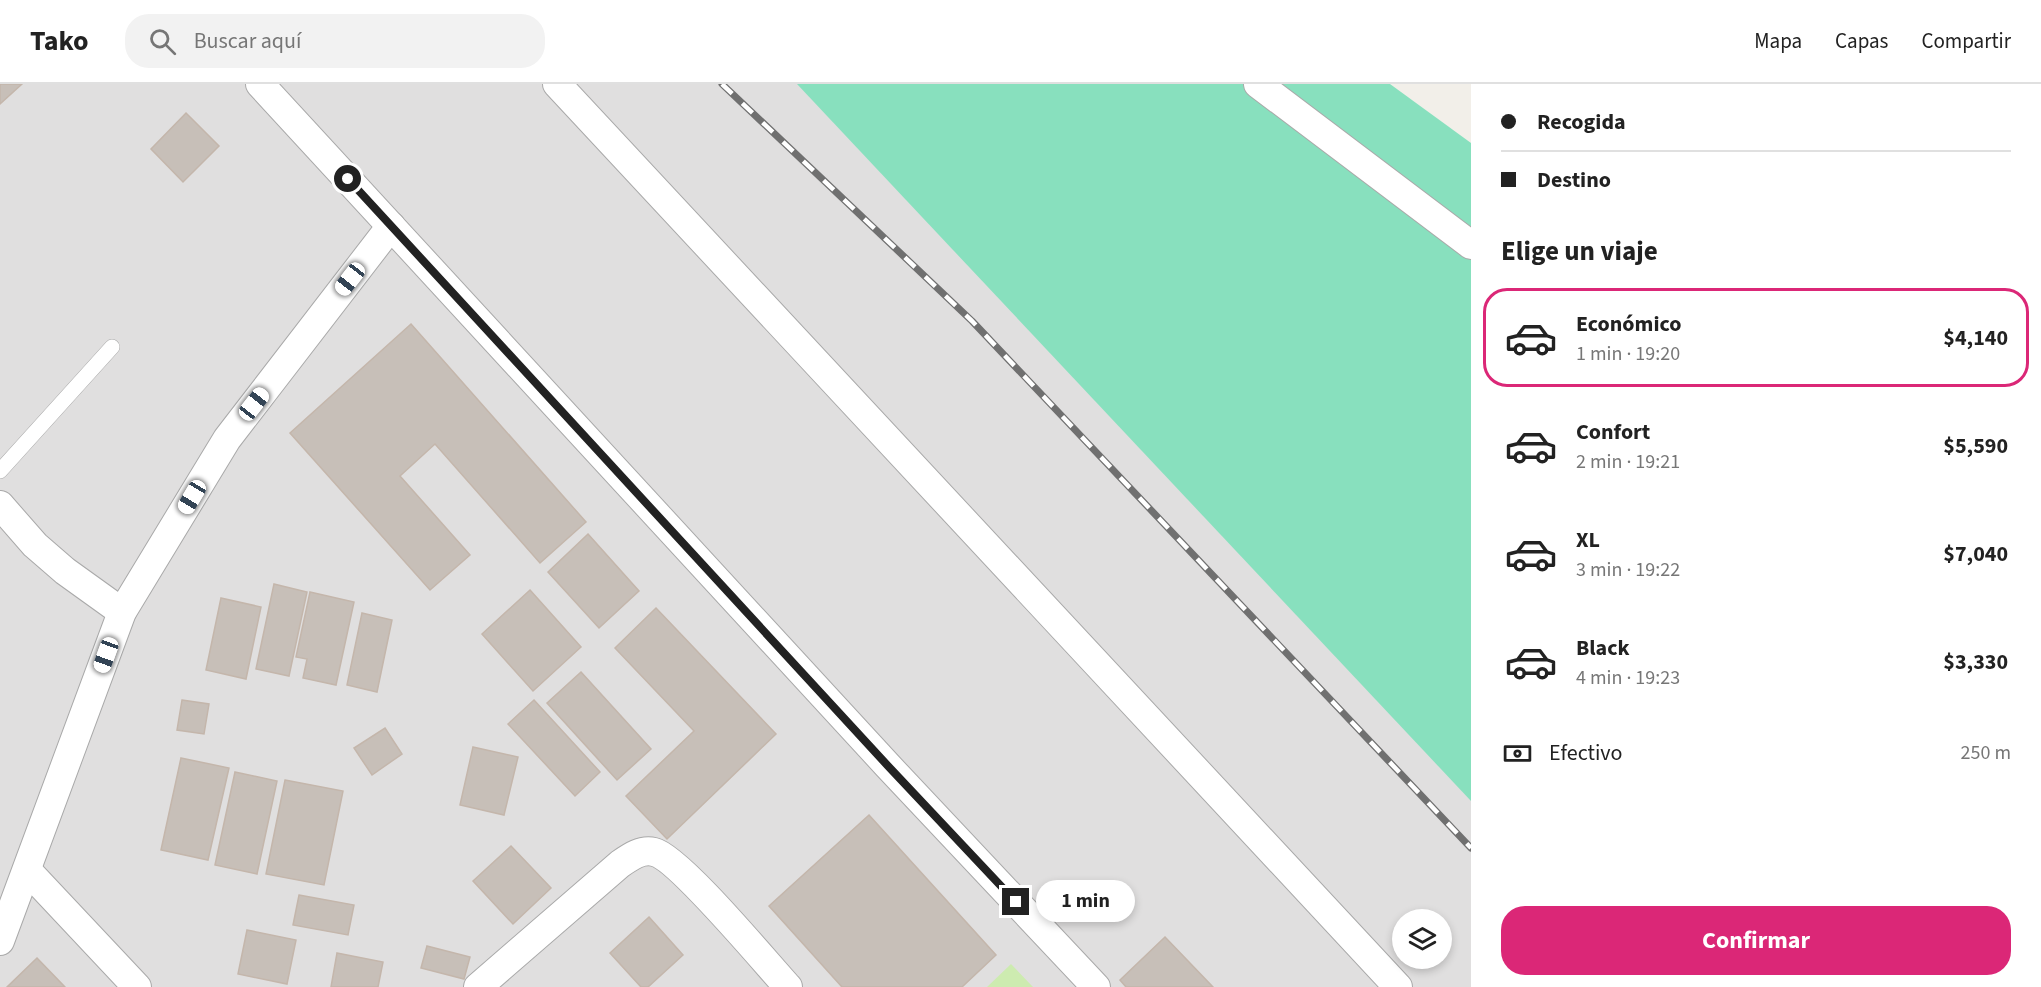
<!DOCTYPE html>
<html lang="es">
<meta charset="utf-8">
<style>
body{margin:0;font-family:"Source Sans 3",sans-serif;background:#f2f2f2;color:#222;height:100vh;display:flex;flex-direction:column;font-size:22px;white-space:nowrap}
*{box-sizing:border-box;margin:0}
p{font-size:20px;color:#767676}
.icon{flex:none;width:33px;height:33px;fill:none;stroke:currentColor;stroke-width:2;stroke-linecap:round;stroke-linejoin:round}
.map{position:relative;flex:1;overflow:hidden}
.sheet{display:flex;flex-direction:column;background:#fff;width:570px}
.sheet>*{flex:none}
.top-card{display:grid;align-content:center;height:132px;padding:0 30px;background:#fff}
.controls{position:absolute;left:1392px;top:825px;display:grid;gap:12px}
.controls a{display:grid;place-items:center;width:60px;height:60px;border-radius:50%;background:#fff;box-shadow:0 3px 9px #0003;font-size:30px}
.end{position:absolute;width:27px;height:27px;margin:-14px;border:8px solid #222;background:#fff;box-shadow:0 0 0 3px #fff}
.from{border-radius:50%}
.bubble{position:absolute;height:42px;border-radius:21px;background:#fff;box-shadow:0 3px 9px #0003;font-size:20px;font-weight:700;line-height:42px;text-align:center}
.car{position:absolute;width:18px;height:36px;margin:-18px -9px;border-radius:8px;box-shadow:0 0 4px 2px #0007;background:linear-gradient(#fff 24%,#345 0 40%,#fff 0 76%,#345 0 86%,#fff 0)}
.top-card b{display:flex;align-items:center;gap:21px;height:57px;font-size:22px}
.top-card b+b{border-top:2px solid #e0e0e0}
.top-card i{width:15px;height:15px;background:#222}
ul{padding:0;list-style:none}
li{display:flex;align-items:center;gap:18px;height:99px;margin:0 12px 9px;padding:0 18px;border:3px solid transparent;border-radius:24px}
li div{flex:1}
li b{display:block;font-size:22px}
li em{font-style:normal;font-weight:700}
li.selected{border-color:#db2777}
li>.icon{width:54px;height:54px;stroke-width:1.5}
h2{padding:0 30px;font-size:27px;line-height:72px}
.pay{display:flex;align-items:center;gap:15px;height:66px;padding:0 30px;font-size:22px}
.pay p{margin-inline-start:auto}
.action{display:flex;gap:12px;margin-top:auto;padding:12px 30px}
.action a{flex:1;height:69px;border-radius:24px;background:#db2777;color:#fff;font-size:24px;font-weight:700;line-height:69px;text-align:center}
header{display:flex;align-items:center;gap:36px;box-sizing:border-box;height:84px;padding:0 30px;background:#fff;border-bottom:2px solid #e0e0e0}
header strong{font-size:28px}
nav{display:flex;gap:33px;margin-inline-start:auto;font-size:21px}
.search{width:420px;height:54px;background:#f2f2f2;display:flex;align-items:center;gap:15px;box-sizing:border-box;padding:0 21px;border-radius:24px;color:#767676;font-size:22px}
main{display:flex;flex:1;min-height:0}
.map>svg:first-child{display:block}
</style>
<header>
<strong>Tako</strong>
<div class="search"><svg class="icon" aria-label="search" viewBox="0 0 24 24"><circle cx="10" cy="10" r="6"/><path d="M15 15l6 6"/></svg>Buscar aquí</div>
<nav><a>Mapa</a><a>Capas</a><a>Compartir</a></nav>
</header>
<main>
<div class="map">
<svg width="1471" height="903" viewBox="0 0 1471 903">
<rect width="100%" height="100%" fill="#f2efe9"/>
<!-- residential -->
<path fill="#e0dfdf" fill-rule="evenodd" d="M0,0h902l569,614v289h-1471zM1402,836h40v38h-40z"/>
<!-- grass -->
<path fill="#cdebb0" d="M1011,880l22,23h-46z"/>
<!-- pitch -->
<path fill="#88e0be" d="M797,0h593l81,59v658z"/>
<!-- building -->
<g fill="#c7bfb8" stroke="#c4b6ab" stroke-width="1.5">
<path d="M0,0h22l-22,20z"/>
<path d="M186,29l33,33 -36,36 -32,-33z"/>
<path d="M411,240l175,198 -46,41 -105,-119 -35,32 70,79 -40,35 -140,-157z"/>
<path d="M588,450l51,57 -40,37 -51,-56z"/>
<path d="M274,500l33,8 -18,84 -33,-7z"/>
<path d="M530,506l51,57 -48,44 -51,-57z"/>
<path d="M310,508l44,10 -18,83 -33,-7 4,-19 -11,-2z"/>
<path d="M221,514l40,9 -15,72 -40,-9z"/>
<path d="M656,524l120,126 -109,105 -41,-43 68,-65 -79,-83z"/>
<path d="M362,529l30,7 -15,72 -30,-7z"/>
<path d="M581,588l70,77 -34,31 -70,-77z"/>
<path d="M182,616l27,4 -5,30 -27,-4z"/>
<path d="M534,616l66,72 -25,24 -67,-72z"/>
<path d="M385,644l17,26 -30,21 -18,-27z"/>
<path d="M473,663l45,10 -14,58 -44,-10z"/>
<path d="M181,674l48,10 -21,92 -47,-10z"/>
<path d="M235,688l42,9 -20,93 -42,-9z"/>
<path d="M285,696l58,11 -19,94 -58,-11z"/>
<path d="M869,731l127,140 -34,32h-120l-73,-81z"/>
<path d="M511,762l40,42 -38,36 -40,-43z"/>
<path d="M299,811l55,10 -6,30 -55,-10z"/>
<path d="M649,833l34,38 -35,32h-7l-31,-34z"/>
<path d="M247,846l49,10 -9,44 -49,-10z"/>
<path d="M1165,853l48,50h-87l-6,-7z"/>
<path d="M427,862l43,11 -6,22 -43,-11z"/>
<path d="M337,869l46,9 -5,25h-47z"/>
<path d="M37,874l28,29h-58z"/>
</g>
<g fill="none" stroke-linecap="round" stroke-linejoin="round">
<!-- service casing -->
<g stroke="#a9a9a9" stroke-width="16">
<path id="service" d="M0,387l112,-124"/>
</g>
<!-- minor casing -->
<g stroke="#a9a9a9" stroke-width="30">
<g id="minor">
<path d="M260,0l628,682 208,221"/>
<path d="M557,0l841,903"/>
<path d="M1258,0l213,161"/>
<path d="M0,421l35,40 30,26 57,41"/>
<path d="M27,786l110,117"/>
<path d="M0,857l122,-329 105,-173 164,-213"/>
<path d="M478,903l142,-123c10,-7 21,-15 34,-12 24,5 112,111 134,135"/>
</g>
</g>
<!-- service -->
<use href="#service" stroke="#fff" stroke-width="15"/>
<!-- minor -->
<use href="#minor" stroke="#fff" stroke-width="28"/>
<!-- rail casing -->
<g stroke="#707070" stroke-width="7">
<path id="rail" d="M722,0l250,237 499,527"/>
</g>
<!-- rail -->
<use href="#rail" stroke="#fff" stroke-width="4.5" stroke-dasharray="14" stroke-linecap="butt"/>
</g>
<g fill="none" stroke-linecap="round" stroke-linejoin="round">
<!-- route -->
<path stroke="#222" stroke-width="8" d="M348,95l540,587 128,136"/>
</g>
</svg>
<div class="controls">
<a><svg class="icon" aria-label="layers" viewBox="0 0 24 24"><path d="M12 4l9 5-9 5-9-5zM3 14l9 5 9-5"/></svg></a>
</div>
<i class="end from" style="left:348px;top:95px"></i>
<i class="end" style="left:1016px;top:818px"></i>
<div class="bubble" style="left:1036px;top:796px;width:99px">1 min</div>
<i class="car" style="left:350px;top:195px;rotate:218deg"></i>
<i class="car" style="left:254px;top:320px;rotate:38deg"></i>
<i class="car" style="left:192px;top:413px;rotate:211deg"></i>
<i class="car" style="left:106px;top:571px;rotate:200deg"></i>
</div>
<section class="sheet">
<div class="top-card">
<b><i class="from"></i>Recogida</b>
<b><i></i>Destino</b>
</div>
<h2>Elige un viaje</h2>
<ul>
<li class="selected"><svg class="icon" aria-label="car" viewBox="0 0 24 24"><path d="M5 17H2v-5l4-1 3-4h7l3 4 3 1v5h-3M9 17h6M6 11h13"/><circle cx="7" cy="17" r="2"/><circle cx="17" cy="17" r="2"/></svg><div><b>Económico</b><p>1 min · 19:20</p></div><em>$4,140</em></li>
<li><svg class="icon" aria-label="car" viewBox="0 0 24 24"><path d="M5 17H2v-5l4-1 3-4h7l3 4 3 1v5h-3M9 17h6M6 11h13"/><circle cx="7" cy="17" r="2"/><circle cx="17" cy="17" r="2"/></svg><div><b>Confort</b><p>2 min · 19:21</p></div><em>$5,590</em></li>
<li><svg class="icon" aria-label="car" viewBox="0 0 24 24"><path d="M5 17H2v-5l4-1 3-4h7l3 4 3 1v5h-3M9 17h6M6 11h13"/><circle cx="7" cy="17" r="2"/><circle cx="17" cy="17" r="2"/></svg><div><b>XL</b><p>3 min · 19:22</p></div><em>$7,040</em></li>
<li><svg class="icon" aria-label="car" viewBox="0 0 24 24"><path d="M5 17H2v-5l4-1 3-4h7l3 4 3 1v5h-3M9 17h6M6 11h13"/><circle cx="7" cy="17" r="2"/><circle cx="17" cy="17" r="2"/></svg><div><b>Black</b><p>4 min · 19:23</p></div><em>$3,330</em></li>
</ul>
<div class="pay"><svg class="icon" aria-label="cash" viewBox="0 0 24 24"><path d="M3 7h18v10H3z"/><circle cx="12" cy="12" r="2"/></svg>Efectivo<p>250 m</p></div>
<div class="action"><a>Confirmar</a></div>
</section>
</main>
